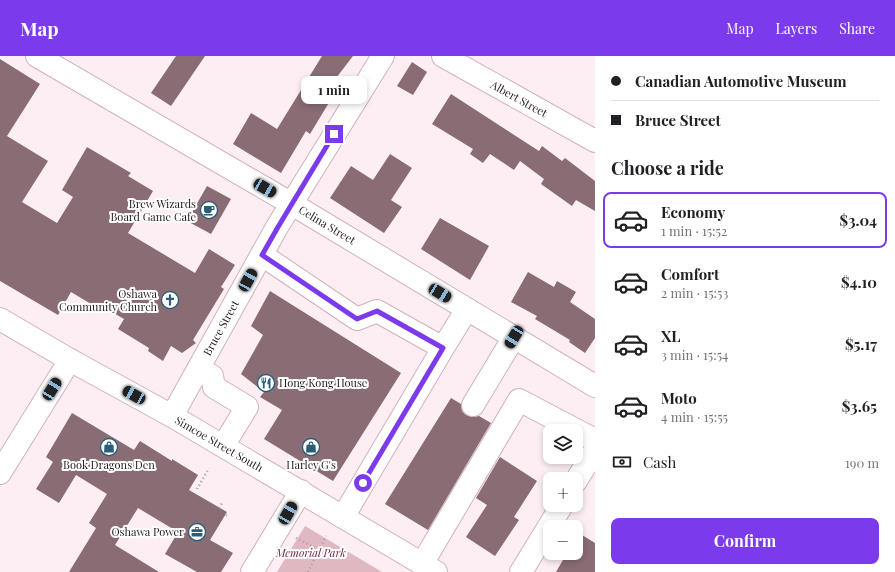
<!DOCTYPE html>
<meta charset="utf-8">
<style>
body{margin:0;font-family:"Playfair Display",serif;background:#f2f2f2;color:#202124;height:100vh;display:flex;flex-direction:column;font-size:15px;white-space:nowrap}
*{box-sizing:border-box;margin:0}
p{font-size:13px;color:#757577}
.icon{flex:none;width:22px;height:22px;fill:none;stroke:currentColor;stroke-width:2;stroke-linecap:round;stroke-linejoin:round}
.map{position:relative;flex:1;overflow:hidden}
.side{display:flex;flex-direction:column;background:#fff;width:300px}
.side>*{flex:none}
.guide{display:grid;align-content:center;height:88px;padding:0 16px;background:#fff}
.fabs{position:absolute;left:543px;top:368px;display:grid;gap:8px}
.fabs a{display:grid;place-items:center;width:40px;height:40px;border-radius:8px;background:#fff;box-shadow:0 2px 6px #0003;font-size:20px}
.end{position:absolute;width:18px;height:18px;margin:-9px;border:5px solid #7c3aed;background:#fff;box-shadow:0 0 0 2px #fff}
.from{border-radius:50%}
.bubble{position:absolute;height:28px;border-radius:8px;background:#fff;box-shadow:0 2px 6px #0003;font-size:13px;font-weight:700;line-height:28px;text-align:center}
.car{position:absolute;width:12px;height:24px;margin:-12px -6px;border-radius:5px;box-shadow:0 0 3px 1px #0007;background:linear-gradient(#222 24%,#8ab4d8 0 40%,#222 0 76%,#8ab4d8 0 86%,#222 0)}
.guide b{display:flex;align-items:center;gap:14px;height:38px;font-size:15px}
.guide b+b{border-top:1px solid #e0e0e0}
.guide i{width:10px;height:10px;background:#202124}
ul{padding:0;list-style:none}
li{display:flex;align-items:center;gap:12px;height:56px;margin:0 8px 6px;padding:0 8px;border:2px solid transparent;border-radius:8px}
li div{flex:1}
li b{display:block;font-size:15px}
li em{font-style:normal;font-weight:700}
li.current{border-color:#7c3aed}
li>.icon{width:36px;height:36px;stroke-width:1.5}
h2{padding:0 16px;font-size:18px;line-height:48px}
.pay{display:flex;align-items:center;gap:10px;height:44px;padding:0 16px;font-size:15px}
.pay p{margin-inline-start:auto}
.primary-button{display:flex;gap:8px;margin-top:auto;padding:8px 16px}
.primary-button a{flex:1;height:46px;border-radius:8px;background:#7c3aed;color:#fff;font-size:16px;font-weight:700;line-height:46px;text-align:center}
header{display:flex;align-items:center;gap:24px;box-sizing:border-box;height:56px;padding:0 20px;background:#7c3aed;color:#fff}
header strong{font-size:19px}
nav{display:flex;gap:22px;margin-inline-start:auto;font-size:14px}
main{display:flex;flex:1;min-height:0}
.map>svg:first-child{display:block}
</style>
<header>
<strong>Map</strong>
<nav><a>Map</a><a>Layers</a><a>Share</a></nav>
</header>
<main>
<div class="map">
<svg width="595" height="516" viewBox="0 0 595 516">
<rect width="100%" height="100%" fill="#fceef2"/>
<!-- green -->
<path fill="#dfb8c2" d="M305,470l77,46h-105z"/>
<!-- building -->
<g fill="#896c74">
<path d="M176,0h29l-34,50 -20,-13z"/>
<path d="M322,0h31l-20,26 6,4 -29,48 -4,-3 -25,42 -48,-29 18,-31 26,16z"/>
<path d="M0,3l40,25 -33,52 41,25 -26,41 35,21 16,-26 -11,-7 25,-43 44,26 -3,3 25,15 -25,42 67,40 14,-24 26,16 -14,22 3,2 -31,51 3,3 -14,10 -11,-7 -8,15 -15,-10 1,-3 -31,-19 6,-10 -26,-15 -2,3 -25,-15 -13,23 -58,-34z"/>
<path d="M412,6l15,10 -14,23 -16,-9z"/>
<path d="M451,38l88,57 3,-5 20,15 3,-3 30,23v30l-19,-11 -4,6 -31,-22 3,-5 -24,-18 -6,9 -24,-16 -7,9 -13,-9 3,-5 -41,-25z"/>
<path d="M390,98l22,14 -21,32 11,7 -18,26 -54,-35 21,-32 22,14z"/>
<path d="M207,130l24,13 -20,35 -24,-13z"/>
<path d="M440,162l49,28 -19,34 -49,-31z"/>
<path d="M528,216l26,15 3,-6 19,11 -6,10 25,17v19l-10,15 -16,-11 1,-2 -35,-21 2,-3 -26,-14z"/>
<path d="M270,235l131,82 -68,108 -69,-42 18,-29 -22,-13 4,-5 -23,-18 22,-39 -12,-9z"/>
<path d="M451,342l10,6 1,7 4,4 6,2 7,-1 12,7 -63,107 -43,-26z"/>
<path d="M72,357l62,37 6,-9 32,20v-2l26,16 -9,15 38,22 -17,28 23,13 -12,19h-24l-32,-18 13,-22 -40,-24 -23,37 44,27h-90l27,-44 -7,-5 18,-29 -31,-19 -17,28 -23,-14 17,-27 -7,-5z"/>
<path d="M500,401l37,24 -23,36 5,3 -24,36 -29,-19 21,-32 -11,-7z"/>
<path d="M582,479l13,8v29h-39l11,-19h9v-8z"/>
</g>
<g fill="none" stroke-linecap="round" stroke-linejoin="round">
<!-- minor casing -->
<g stroke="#d2b1ba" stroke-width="24">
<g id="minor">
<path d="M37,0l255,148 303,182"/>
<path d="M443,0l152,85"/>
<path d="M262,199l95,64 20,-8 66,37 -100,169"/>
<path d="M443,292l24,-39"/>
<path d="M199,313l13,7 2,11 33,20 -24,39"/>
<path d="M473,349l41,-68"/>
<path d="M172,360l105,-189 106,-171"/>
<path d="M0,417l70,-113"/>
<path d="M576,425l19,-31"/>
<path d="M422,508l97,-164 76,40"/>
<path d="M252,516l49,-81"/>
<path d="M521,516l41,-67"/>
</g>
</g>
<!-- major casing -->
<g stroke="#d2b1ba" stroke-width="24">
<path id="major" d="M0,263l70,41 102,56 264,156"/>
</g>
<!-- path -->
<g stroke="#ab9ea1" stroke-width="2.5" stroke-dasharray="1 3" stroke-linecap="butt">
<path d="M197,433l12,-21"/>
<path d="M219,452l3,-5"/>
<path d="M226,459l2,1"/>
<path d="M296,482l23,12"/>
<path d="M308,516l18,-36"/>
</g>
<!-- minor -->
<use href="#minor" stroke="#fff" stroke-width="22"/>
<!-- major -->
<use href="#major" stroke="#fff" stroke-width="22"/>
</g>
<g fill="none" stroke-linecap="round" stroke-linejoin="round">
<!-- route -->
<path stroke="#7c3aed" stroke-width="5" d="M334,78l-56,93 -16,28 95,64 20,-8 66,37 -80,135"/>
</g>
<!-- icons -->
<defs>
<g id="cafe-ring" transform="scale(0.9)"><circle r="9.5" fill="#fff" stroke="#295e7a" stroke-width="1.5"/><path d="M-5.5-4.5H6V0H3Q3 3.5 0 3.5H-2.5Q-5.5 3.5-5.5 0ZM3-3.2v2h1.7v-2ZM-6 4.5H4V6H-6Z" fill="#295e7a"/></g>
<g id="church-ring" transform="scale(0.9)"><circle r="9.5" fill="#fff" stroke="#295e7a" stroke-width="1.5"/><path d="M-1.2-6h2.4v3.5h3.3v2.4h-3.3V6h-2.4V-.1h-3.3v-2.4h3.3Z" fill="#295e7a"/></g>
<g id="restaurant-ring" transform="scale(0.9)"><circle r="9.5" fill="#fff" stroke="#295e7a" stroke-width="1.5"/><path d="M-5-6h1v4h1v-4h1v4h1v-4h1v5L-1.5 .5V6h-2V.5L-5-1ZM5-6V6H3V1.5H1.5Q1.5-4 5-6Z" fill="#295e7a"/></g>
<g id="shop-ring" transform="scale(0.9)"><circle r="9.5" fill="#fff" stroke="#295e7a" stroke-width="1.5"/><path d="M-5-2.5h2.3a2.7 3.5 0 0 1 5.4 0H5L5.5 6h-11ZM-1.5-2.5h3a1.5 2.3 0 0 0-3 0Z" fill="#295e7a"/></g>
<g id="office-ring" transform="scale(0.9)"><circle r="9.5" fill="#fff" stroke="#295e7a" stroke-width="1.5"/><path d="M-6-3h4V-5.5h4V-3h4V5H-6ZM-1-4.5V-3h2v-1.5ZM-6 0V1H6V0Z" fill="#295e7a"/></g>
</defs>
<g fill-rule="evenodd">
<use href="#cafe-ring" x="209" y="154"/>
<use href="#church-ring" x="170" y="244"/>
<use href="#restaurant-ring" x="266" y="327"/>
<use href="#shop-ring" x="109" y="391"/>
<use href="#shop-ring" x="311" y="391"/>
<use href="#office-ring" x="197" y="476"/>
</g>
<g text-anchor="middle" stroke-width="4" stroke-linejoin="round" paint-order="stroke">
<!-- street labels -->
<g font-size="11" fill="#24191c" stroke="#fff">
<text transform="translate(519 43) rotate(29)" y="4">Albert Street</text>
<text transform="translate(327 169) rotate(31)" y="4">Celina Street</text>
<text transform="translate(221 272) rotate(-61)" y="4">Bruce Street</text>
<text transform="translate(219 388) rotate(30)" y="4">Simcoe Street South</text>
</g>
<!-- poi labels -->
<g font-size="11" fill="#24191c" stroke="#fff" text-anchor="end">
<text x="196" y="152">Brew Wizards<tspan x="196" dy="13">Board Game Cafe</tspan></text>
<text x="157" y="242">Oshawa<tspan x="157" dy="13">Community Church</tspan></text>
<text x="279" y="331" text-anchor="start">Hong Kong House</text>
<text x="109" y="413" text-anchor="middle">Book Dragons Den</text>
<text x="311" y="413" text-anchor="middle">Harley G's</text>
<text x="184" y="480">Oshawa Power</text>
</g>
<!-- park labels -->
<g font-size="11" font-style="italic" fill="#6e2842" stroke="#fff">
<text x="311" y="501">Memorial Park</text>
</g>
</g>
</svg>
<div class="fabs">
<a><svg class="icon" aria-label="layers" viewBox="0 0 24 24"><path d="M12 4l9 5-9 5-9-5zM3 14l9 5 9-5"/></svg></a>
<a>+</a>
<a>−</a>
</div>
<i class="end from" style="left:363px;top:427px"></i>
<i class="end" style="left:334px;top:78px"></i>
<div class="bubble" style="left:301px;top:20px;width:66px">1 min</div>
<i class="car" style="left:265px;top:132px;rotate:120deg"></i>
<i class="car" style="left:248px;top:224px;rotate:29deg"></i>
<i class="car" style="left:440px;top:237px;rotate:121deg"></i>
<i class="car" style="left:514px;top:281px;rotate:211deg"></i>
<i class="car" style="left:52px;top:333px;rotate:32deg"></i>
<i class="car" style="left:134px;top:339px;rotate:299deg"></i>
<i class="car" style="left:288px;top:457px;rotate:30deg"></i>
</div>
<section class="side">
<div class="guide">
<b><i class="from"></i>Canadian Automotive Museum</b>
<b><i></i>Bruce Street</b>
</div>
<h2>Choose a ride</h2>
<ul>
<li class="current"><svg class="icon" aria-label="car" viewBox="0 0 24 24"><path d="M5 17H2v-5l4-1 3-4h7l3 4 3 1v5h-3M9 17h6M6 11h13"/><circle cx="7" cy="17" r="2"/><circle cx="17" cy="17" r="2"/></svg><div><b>Economy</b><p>1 min · 15:52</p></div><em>$3.04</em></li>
<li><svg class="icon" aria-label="car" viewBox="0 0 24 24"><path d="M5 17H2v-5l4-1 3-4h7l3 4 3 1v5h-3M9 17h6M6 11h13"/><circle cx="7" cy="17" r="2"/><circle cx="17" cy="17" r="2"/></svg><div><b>Comfort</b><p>2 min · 15:53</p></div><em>$4.10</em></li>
<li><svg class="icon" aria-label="car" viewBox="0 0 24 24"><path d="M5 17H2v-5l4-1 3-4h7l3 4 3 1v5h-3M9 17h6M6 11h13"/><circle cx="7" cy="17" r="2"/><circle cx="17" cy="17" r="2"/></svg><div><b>XL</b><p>3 min · 15:54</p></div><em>$5.17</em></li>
<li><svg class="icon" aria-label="car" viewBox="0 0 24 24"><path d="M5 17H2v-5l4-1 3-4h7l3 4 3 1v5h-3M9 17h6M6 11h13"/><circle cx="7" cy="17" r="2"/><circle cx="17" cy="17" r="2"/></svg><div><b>Moto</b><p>4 min · 15:55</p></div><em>$3.65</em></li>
</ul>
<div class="pay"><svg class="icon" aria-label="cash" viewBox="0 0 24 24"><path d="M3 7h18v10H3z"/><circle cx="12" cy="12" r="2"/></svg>Cash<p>190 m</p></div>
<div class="primary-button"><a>Confirm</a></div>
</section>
</main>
